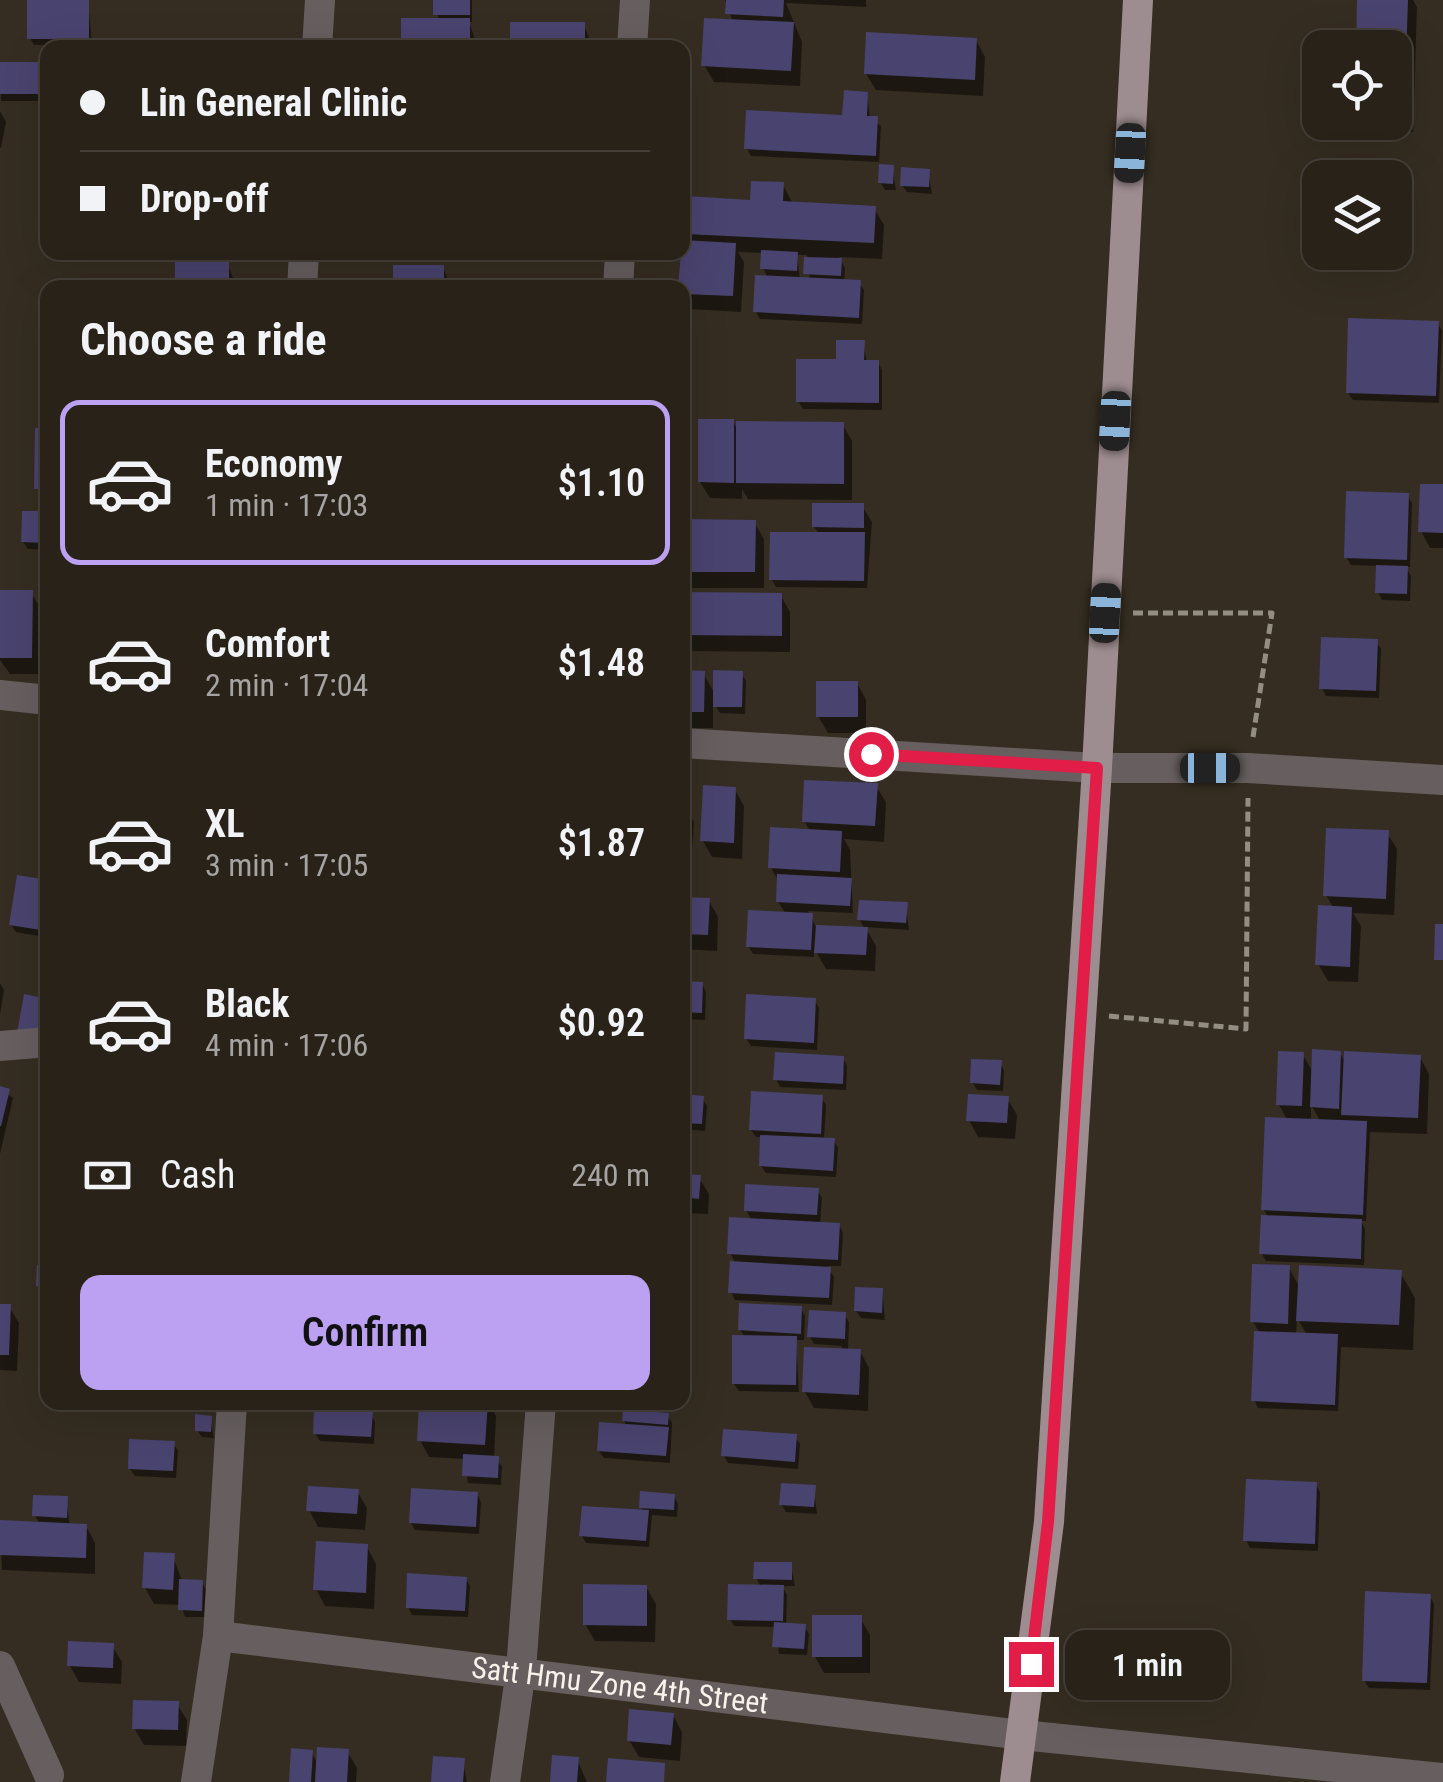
<!DOCTYPE html>
<meta charset="utf-8">
<style>
body{margin:0;font-family:"Roboto Condensed",sans-serif;background:#342f26;color:#f1f3f6;height:100vh;display:flex;flex-direction:column;font-size:38px;white-space:nowrap}
*{box-sizing:border-box;margin:0}
p{font-size:32px;color:#a5a4a2}
.icon{flex:none;width:55px;height:55px;fill:none;stroke:currentColor;stroke-width:2;stroke-linecap:round;stroke-linejoin:round}
.map{position:relative;flex:1;overflow:hidden}
.details{position:absolute;left:40px;top:280px;width:650px;height:1130px;display:flex;flex-direction:column;background:#282219;border-radius:20px;box-shadow:0 10px 40px #0002,0 0 0 2px #443f38}
.details>*{flex:none}
.guide{position:absolute;left:40px;top:40px;width:650px;height:220px;border-radius:20px;box-shadow:0 10px 40px #0002,0 0 0 2px #443f38;display:grid;align-content:center;height:220px;padding:0 40px;background:#282219}
.fabs{position:absolute;left:1302px;top:30px;display:grid;gap:20px}
.fabs a{display:grid;place-items:center;width:110px;height:110px;border-radius:20px;background:#282219;box-shadow:0 10px 40px #0002,0 0 0 2px #443f38;font-size:50px}
.end{position:absolute;width:45px;height:45px;margin:-22px;border:12px solid #e11d48;background:#fff;box-shadow:0 0 0 5px #fff}
.from{border-radius:50%}
.bubble{position:absolute;height:70px;border-radius:20px;background:#282219;box-shadow:0 10px 40px #0002,0 0 0 2px #443f38;font-size:32px;font-weight:600;line-height:70px;text-align:center}
.car{position:absolute;width:30px;height:60px;margin:-30px -15px;border-radius:12px;box-shadow:0 0 8px 2px #0007;background:linear-gradient(#222 24%,#8ab4d8 0 40%,#222 0 76%,#8ab4d8 0 86%,#222 0)}
.guide b{display:flex;align-items:center;gap:35px;height:95px;font-size:38px}
.guide b+b{border-top:2px solid #443f38}
.guide i{width:25px;height:25px;background:#f1f3f6}
ul{padding:0;list-style:none}
li{display:flex;align-items:center;gap:30px;height:165px;margin:0 20px 15px;padding:0 20px;border:5px solid transparent;border-radius:20px}
li div{flex:1}
li b{display:block;font-size:38px}
li em{font-style:normal;font-weight:600}
li.active{border-color:#bca0f2}
li>.icon{width:90px;height:90px;stroke-width:1.5}
h2{padding:0 40px;font-size:45px;line-height:120px}
.pay{display:flex;align-items:center;gap:25px;height:110px;padding:0 40px;font-size:38px}
.pay p{margin-inline-start:auto}
.button{display:flex;gap:20px;margin-top:auto;padding:20px 40px}
.button a{flex:1;height:115px;border-radius:20px;background:#bca0f2;color:#111;font-size:40px;font-weight:600;line-height:115px;text-align:center}
.map>svg:first-child{display:block}
</style>
<div class="map">
<svg width="1443" height="1782" viewBox="0 0 1443 1782">
<rect width="100%" height="100%" fill="#352d21"/>
<!-- shadow -->
<g fill="#0007" fill-rule="evenodd">
<path d="M30,0h58l4,45h-58l-4,-7z"/>
<path d="M435,0h37v22h-3l9,26h-71l-4,-8 36,-19z"/>
<path d="M725,0h141v7l-80,-4 16,39 -2,44 -86,-4 -10,-17 29,-43z"/>
<path d="M1360,0h53l4,7 -4,125 -47,-2 -5,-8h34v-74z"/>
<path d="M584,25l9,23h-80z"/>
<path d="M976,40l9,17 -2,39 -107,-6 -10,-16z"/>
<path d="M0,65h48v36h-47z"/>
<path d="M867,94l3,24 11,8 -2,36 -128,-6 -4,-7 98,-32z"/>
<path d="M0,111l6,11 -5,26h-1z"/>
<path d="M892,167l4,23h-11l-5,-8z"/>
<path d="M928,171l4,23 -25,-2 -5,-7z"/>
<path d="M783,185l9,17 82,6 10,17 -2,34 -43,-2 6,11 -1,14 15,1 5,7 -2,34 -102,-5 -4,-7 12,-34 -5,-10 1,-15 -26,-1 6,10 -3,50 -51,-3 -8,-12 11,-54 -5,-10zM797,255h10l3,25h-10z"/>
<path d="M195,252h68v8h-37l11,28h-59l23,-26z"/>
<path d="M443,268l9,20h-56z"/>
<path d="M1438,324l4,7 -3,72 -86,-3 -5,-7z"/>
<path d="M863,343l4,19h11l4,8v40l-79,-1 -5,-8z"/>
<path d="M733,422l6,10 104,-7 9,16v59l-104,-1 -6,-10v10l-32,-1 -10,-16z"/>
<path d="M48,431v65l-7,-1 -4,-7z"/>
<path d="M1443,487v61h-13l-9,-17z"/>
<path d="M1407,495l5,8 -2,64h-4l5,9 -1,25 -28,-1 -4,-8 1,-26 -28,-1 -5,-8z"/>
<path d="M862,506l10,16 -5,66 -91,-1 -4,-7 47,-46 -5,-7z"/>
<path d="M48,514v36l-20,-1 -5,-7z"/>
<path d="M682,521l72,1 10,17v49h-82z"/>
<path d="M31,593l10,16 -1,65h-30l-10,-14v-51z"/>
<path d="M682,595l99,1 9,16v40l-102,-1 -6,-10z"/>
<path d="M1376,642l5,7 -2,49 -53,-2 -4,-8z"/>
<path d="M682,673h21l12,21 26,-21 5,8 -1,33 -25,-1 -7,-11v26h-27z"/>
<path d="M857,683l9,17v33h-38l-10,-17z"/>
<path d="M876,786l10,16 -2,40 -40,-3 6,11 3,63 -45,-2 8,16 49,3 -5,-10 46,-15 3,25 -44,-3 11,19 -1,25 -49,-2 -12,-21v9l-61,-3 -5,-8 38,-32 -8,-12 1,-20 -8,-14 40,-36 -7,-11z"/>
<path d="M735,790l9,16 -2,53 -30,-2 -9,-16z"/>
<path d="M682,814h7l5,8 -2,27h-10z"/>
<path d="M1387,833l10,16 -3,66 -41,-2 8,13 -3,56 -30,-1 -10,-17 16,-55 -8,-14z"/>
<path d="M48,883l-4,54 -28,-5 -5,-7z"/>
<path d="M682,899l27,2 9,16 -1,34 -35,-2z"/>
<path d="M0,983l4,7 -4,25z"/>
<path d="M682,983l20,1 4,8 -1,28 -23,-1z"/>
<path d="M815,1001l4,7 -2,42 -66,-4 -5,-8z"/>
<path d="M1340,1053l6,11 74,-7 9,17 -2,60 -57,-2 -4,89h-5l4,8 -1,36 -98,-4 -4,-7 6,-37 -4,-7 24,-89 -9,-16 24,-50 11,19zM1311,1105l10,17h-10z"/>
<path d="M843,1058l4,8 -1,24 -66,-3 -4,-8z"/>
<path d="M1000,1063l4,7 -1,21 -26,-1 -5,-8z"/>
<path d="M0,1089l13,9 -13,56z"/>
<path d="M682,1097l20,1 5,8 -2,25 -23,-2z"/>
<path d="M821,1097l5,8 -2,35 10,1 4,7 -2,29 -70,-4 -5,-7 2,-29h-7l-5,-7z"/>
<path d="M1007,1098l10,17 -2,24 -37,-2 -9,-17z"/>
<path d="M682,1176l17,2 10,16 -1,20 -26,-1z"/>
<path d="M817,1190l5,8 -2,26 19,1 4,8 -2,33h-14l7,11 -2,28 -97,-5 -4,-8 5,-28 -6,-11 22,-32 -6,-11z"/>
<path d="M1289,1268l11,20 100,-16 15,26 -2,52 -72,-3 -3,64 -80,-3 -4,-8 6,-67 -7,-11zM1297,1318l10,17h-11z"/>
<path d="M882,1290l3,30 -24,-2 -5,-7z"/>
<path d="M0,1306l9,1 10,16 -2,48 -17,-1z"/>
<path d="M801,1309l4,7 -1,24h-8l3,52 -60,-1 -5,-7 11,-46 -5,-9z"/>
<path d="M844,1314l5,8 -1,29h12l9,17 -1,43 -54,-3 -9,-16 37,-42v-4l-28,-2 -4,-7z"/>
<path d="M422,1402h66l8,14 -2,42 8,8 -1,19 -33,-2 -3,-24 -36,-2 -9,-17z"/>
<path d="M371,1414l4,8 -1,22 -54,-3 -5,-8z"/>
<path d="M667,1415l5,8 -2,40 -66,-5 -5,-7 29,-24 -4,-6z"/>
<path d="M210,1418l4,20 -12,-1 -5,-7z"/>
<path d="M795,1437l5,7 -2,25 -70,-6 -4,-7z"/>
<path d="M173,1443l5,8 -2,27 -41,-2 -5,-7z"/>
<path d="M1316,1484l4,8 -2,59 -68,-3 -4,-8z"/>
<path d="M814,1488l3,26 -31,-2 -5,-8z"/>
<path d="M357,1491l10,17 -2,22 -47,-3 -9,-17z"/>
<path d="M477,1494l4,8 -2,32 -64,-4 -4,-7z"/>
<path d="M643,1494l31,2 4,8 -1,13 -25,-2 -3,32 -63,-4 -4,-7 60,-24z"/>
<path d="M66,1499l4,27h16l9,17v31l-93,-4 -2,-47 40,1 -5,-8z"/>
<path d="M367,1547l9,17 -2,45 -49,-3 -9,-17z"/>
<path d="M173,1556l9,25 20,1 4,8 -1,27h-20l-4,-12 -27,-1 -9,-16z"/>
<path d="M791,1565l4,21h-13l5,9 -1,30 18,1 5,8 -2,21 -28,-1 -3,-27 -42,-1 -4,-7 31,-32 -5,-9z"/>
<path d="M466,1579l4,7 -2,31 -56,-2 -4,-8z"/>
<path d="M646,1587l10,17 -1,38 -60,-1 -10,-17z"/>
<path d="M1430,1596l4,8 -4,86 -61,-2 -5,-8z"/>
<path d="M860,1618l10,17v38h-46l-9,-16z"/>
<path d="M112,1646l10,16 -1,22 -42,-2 -9,-16z"/>
<path d="M177,1704l10,16 -1,26 -42,-1 -10,-17z"/>
<path d="M673,1715l9,17 -2,29 -41,-4 -10,-17z"/>
<path d="M347,1751l10,17 -1,14h-65l20,-30 7,12z"/>
<path d="M577,1759l10,23h-35z"/>
<path d="M463,1761l4,21h-34z"/>
</g>
<!-- building -->
<g fill="#49436f">
<rect x="27" y="0" width="62" height="39"/>
<rect x="433" y="0" width="37" height="15"/>
<path d="M726,0h58l-1,17 -58,-3z"/>
<path d="M1357,0h51l-4,116h-9v-68h-39z"/>
<path d="M401,18h69v24l-69,-1z"/>
<path d="M704,18l90,4 -3,49 -90,-5z"/>
<rect x="510" y="22" width="75" height="26"/>
<path d="M866,32l111,6 -2,42 -111,-6z"/>
<rect x="0" y="62" width="48" height="32"/>
<path d="M844,90l24,2 -1,24h11l-2,40 -132,-7 2,-39 96,5z"/>
<path d="M879,164l15,1 -1,19 -15,-1z"/>
<path d="M901,167l29,2 -1,18 -29,-1z"/>
<path d="M751,181l33,1 -1,19 93,5 -2,37 -189,-9 2,-38 63,4z"/>
<path d="M682,240l54,3 -3,53 -51,-2v-6h-4z"/>
<path d="M761,250l37,2 -1,19 -37,-2z"/>
<path d="M804,257l38,1 -1,18 -38,-2z"/>
<rect x="175" y="260" width="54" height="28"/>
<rect x="393" y="265" width="51" height="23"/>
<path d="M755,275l106,5 -2,38 -106,-6z"/>
<path d="M1348,318l91,3 -3,75 -90,-3z"/>
<path d="M836,340h29l-1,20h15v43l-83,-1v-43h40z"/>
<path d="M698,419h36v64l-36,-1z"/>
<path d="M736,421l108,1v62l-108,-1z"/>
<path d="M35,428h13v61h-14z"/>
<path d="M1420,484h23v49l-25,-1z"/>
<path d="M1346,491l63,2 -2,67 -63,-2z"/>
<path d="M812,503h52v25l-52,-1z"/>
<path d="M22,511h26v32l-27,-1z"/>
<path d="M682,519l74,1 -1,52h-73z"/>
<path d="M770,532h95l-1,49 -95,-1z"/>
<path d="M1376,565l32,1 -1,28 -32,-1z"/>
<path d="M0,590h33l-1,68h-32z"/>
<path d="M682,592l100,1v43l-100,-1z"/>
<path d="M1321,637l57,2 -2,52 -57,-2z"/>
<path d="M682,670l23,1 -1,41h-22z"/>
<path d="M713,670l30,1 -1,36h-29z"/>
<rect x="816" y="681" width="42" height="36"/>
<path d="M804,780l74,3 -3,43 -73,-4z"/>
<path d="M703,785l33,2 -2,56 -34,-2z"/>
<path d="M682,811l9,1 -2,31 -7,-1z"/>
<path d="M770,827l72,4 -2,41 -72,-4z"/>
<path d="M1326,828l63,2 -3,69 -63,-3z"/>
<path d="M777,874l75,4 -2,28 -74,-4z"/>
<path d="M17,875l31,5 -7,50 -32,-5z"/>
<path d="M682,897l28,1 -2,37 -26,-1z"/>
<path d="M859,900l49,2 -2,21 -49,-3z"/>
<path d="M1318,905l34,2 -2,60 -35,-2z"/>
<path d="M748,910l65,3 -2,37 -65,-3z"/>
<path d="M1435,924h8v36h-9z"/>
<path d="M816,925l52,2 -2,28 -52,-2z"/>
<path d="M682,981l21,1 -1,31 -20,-1z"/>
<path d="M24,994l24,5 -4,39 -27,-5z"/>
<path d="M746,994l70,4 -2,45 -70,-4z"/>
<path d="M1312,1049l29,2 -2,58 -29,-2z"/>
<path d="M1278,1051l26,1 -2,54 -26,-1z"/>
<path d="M1344,1051l77,4 -3,63 -77,-3z"/>
<path d="M775,1052l69,4 -1,28 -70,-4z"/>
<path d="M971,1059l31,1 -2,25 -30,-2z"/>
<path d="M0,1086l10,3 -9,37h-1z"/>
<path d="M751,1091l72,4 -2,39 -72,-4z"/>
<path d="M682,1094l22,2 -2,28 -20,-1z"/>
<path d="M968,1094l41,2 -2,27 -41,-2z"/>
<path d="M1265,1117l102,4 -4,94 -102,-5z"/>
<path d="M760,1135l75,3 -2,33 -74,-5z"/>
<path d="M682,1174l19,1 -2,24 -17,-2z"/>
<path d="M745,1184l74,4 -2,27 -73,-4z"/>
<path d="M1261,1215l101,4 -1,40 -102,-5z"/>
<path d="M729,1217l111,6 -2,37 -111,-6z"/>
<path d="M730,1261l101,6 -2,31 -101,-5z"/>
<path d="M1252,1264l38,1 -2,59 -38,-2z"/>
<path d="M37,1265h11v21h-12z"/>
<path d="M1299,1265l103,5 -3,55 -103,-4z"/>
<path d="M855,1287l28,1 -1,25 -28,-2z"/>
<path d="M739,1303l63,3 -1,28 -63,-4z"/>
<path d="M0,1304h11l-2,51h-9z"/>
<path d="M809,1310l37,2 -1,27 -38,-2z"/>
<path d="M1254,1331l84,3 -3,71 -84,-4z"/>
<path d="M732,1335l65,1 -1,49 -64,-1z"/>
<path d="M804,1347l57,2 -2,46 -57,-3z"/>
<path d="M419,1402h69l-3,43 -68,-4z"/>
<path d="M314,1409l59,3 -2,25 -58,-3z"/>
<path d="M623,1410l46,3 -1,12 -46,-4z"/>
<path d="M195,1414l17,2 -1,16 -16,-1z"/>
<path d="M599,1422l70,5 -3,29 -69,-5z"/>
<path d="M723,1429l74,5 -2,28 -74,-6z"/>
<path d="M129,1439l46,2 -2,30 -45,-2z"/>
<path d="M463,1454l36,2 -1,22 -36,-2z"/>
<path d="M1246,1479l71,3 -2,62 -72,-3z"/>
<path d="M781,1483l35,2 -2,22 -35,-2z"/>
<path d="M308,1486l51,3 -2,25 -51,-3z"/>
<path d="M411,1488l67,4 -2,35 -67,-4z"/>
<path d="M640,1491l35,3 -1,16 -35,-2z"/>
<path d="M33,1495l35,1 -1,22 -35,-2z"/>
<path d="M582,1506l67,4 -3,31 -67,-5z"/>
<path d="M0,1520l87,4 -1,34 -86,-3z"/>
<path d="M316,1541l52,3 -2,49 -53,-3z"/>
<path d="M144,1552l31,1 -2,37 -31,-2z"/>
<path d="M754,1562h38v18l-39,-1z"/>
<path d="M407,1573l60,4 -2,34 -59,-3z"/>
<path d="M179,1579l24,1 -1,31 -24,-1z"/>
<path d="M583,1584l64,1v41l-64,-1z"/>
<path d="M728,1584l56,1 -1,36 -56,-1z"/>
<path d="M1365,1591l66,3 -4,89 -65,-2z"/>
<rect x="812" y="1615" width="50" height="42"/>
<path d="M774,1622l32,2 -2,25 -32,-2z"/>
<path d="M68,1641l46,2 -1,25 -46,-2z"/>
<path d="M133,1700l46,1 -1,29 -46,-1z"/>
<path d="M629,1709l45,4 -3,32 -44,-4z"/>
<path d="M317,1747l32,2 -2,33h-32z"/>
<path d="M291,1748l22,2 -2,32h-22z"/>
<path d="M552,1755l27,2 -2,25h-27z"/>
<path d="M433,1756l32,2 -2,24h-32z"/>
<path d="M608,1758l57,5 -1,19h-58z"/>
</g>
<g fill="none" stroke-linecap="round" stroke-linejoin="round">
<!-- path -->
<g stroke="#938d83" stroke-width="5" stroke-dasharray="10 5" stroke-linecap="butt">
<path d="M1133,613h139l-19,124"/>
<path d="M1109,1016l137,13 2,-231"/>
</g>
<!-- minor -->
<g stroke="#665e5f" stroke-width="30">
<path d="M317,48l3,-48"/>
<path d="M632,48l3,-48"/>
<path d="M302,288l2,-36"/>
<path d="M618,288l2,-36"/>
<path d="M0,695l48,5"/>
<path d="M682,743l415,25h151l195,12"/>
<path d="M0,1046l48,-4"/>
<path id="s1" d="M218,1636l804,99 421,43"/>
<path d="M0,1666l49,109"/>
<path d="M196,1782l22,-146 14,-234"/>
<path d="M505,1782l16,-112 20,-268"/>
</g>
<!-- major -->
<path stroke="#9d8c90" stroke-width="30" d="M1015,1782l34,-260 48,-754 41,-768"/>
</g>
<g fill="none" stroke-linecap="round" stroke-linejoin="round">
<!-- route -->
<path stroke="#e11d48" stroke-width="12" d="M871,754l226,14 -49,754 -17,142"/>
</g>
<g text-anchor="middle" stroke-width="9" stroke-linejoin="round" paint-order="stroke">
<!-- street labels -->
<g font-size="30" fill="#f7f2ea" stroke="#2b2317">
<text dy="10" stroke="none"><textPath href="#s1" startOffset="405">Satt Hmu Zone 4th Street</textPath></text>
</g>
</g>
</svg>
<div class="fabs">
<a><svg class="icon" aria-label="locate" viewBox="0 0 24 24"><circle cx="12" cy="12" r="6"/><path d="M12 2v4M12 18v4M2 12h4M18 12h4"/></svg></a>
<a><svg class="icon" aria-label="layers" viewBox="0 0 24 24"><path d="M12 4l9 5-9 5-9-5zM3 14l9 5 9-5"/></svg></a>
</div>
<i class="end from" style="left:871px;top:754px"></i>
<i class="end" style="left:1031px;top:1664px"></i>
<div class="bubble" style="left:1065px;top:1630px;width:165px">1 min</div>
<i class="car" style="left:1130px;top:153px;rotate:183deg"></i>
<i class="car" style="left:1115px;top:421px;rotate:183deg"></i>
<i class="car" style="left:1105px;top:613px;rotate:3deg"></i>
<i class="car" style="left:1210px;top:768px;rotate:90deg"></i>
<div class="guide">
<b><i class="from"></i>Lin General Clinic</b>
<b><i></i>Drop-off</b>
</div>
<section class="details">
<h2>Choose a ride</h2>
<ul>
<li class="active"><svg class="icon" aria-label="car" viewBox="0 0 24 24"><path d="M5 17H2v-5l4-1 3-4h7l3 4 3 1v5h-3M9 17h6M6 11h13"/><circle cx="7" cy="17" r="2"/><circle cx="17" cy="17" r="2"/></svg><div><b>Economy</b><p>1 min · 17:03</p></div><em>$1.10</em></li>
<li><svg class="icon" aria-label="car" viewBox="0 0 24 24"><path d="M5 17H2v-5l4-1 3-4h7l3 4 3 1v5h-3M9 17h6M6 11h13"/><circle cx="7" cy="17" r="2"/><circle cx="17" cy="17" r="2"/></svg><div><b>Comfort</b><p>2 min · 17:04</p></div><em>$1.48</em></li>
<li><svg class="icon" aria-label="car" viewBox="0 0 24 24"><path d="M5 17H2v-5l4-1 3-4h7l3 4 3 1v5h-3M9 17h6M6 11h13"/><circle cx="7" cy="17" r="2"/><circle cx="17" cy="17" r="2"/></svg><div><b>XL</b><p>3 min · 17:05</p></div><em>$1.87</em></li>
<li><svg class="icon" aria-label="car" viewBox="0 0 24 24"><path d="M5 17H2v-5l4-1 3-4h7l3 4 3 1v5h-3M9 17h6M6 11h13"/><circle cx="7" cy="17" r="2"/><circle cx="17" cy="17" r="2"/></svg><div><b>Black</b><p>4 min · 17:06</p></div><em>$0.92</em></li>
</ul>
<div class="pay"><svg class="icon" aria-label="cash" viewBox="0 0 24 24"><path d="M3 7h18v10H3z"/><circle cx="12" cy="12" r="2"/></svg>Cash<p>240 m</p></div>
<div class="button"><a>Confirm</a></div>
</section>
</div>
